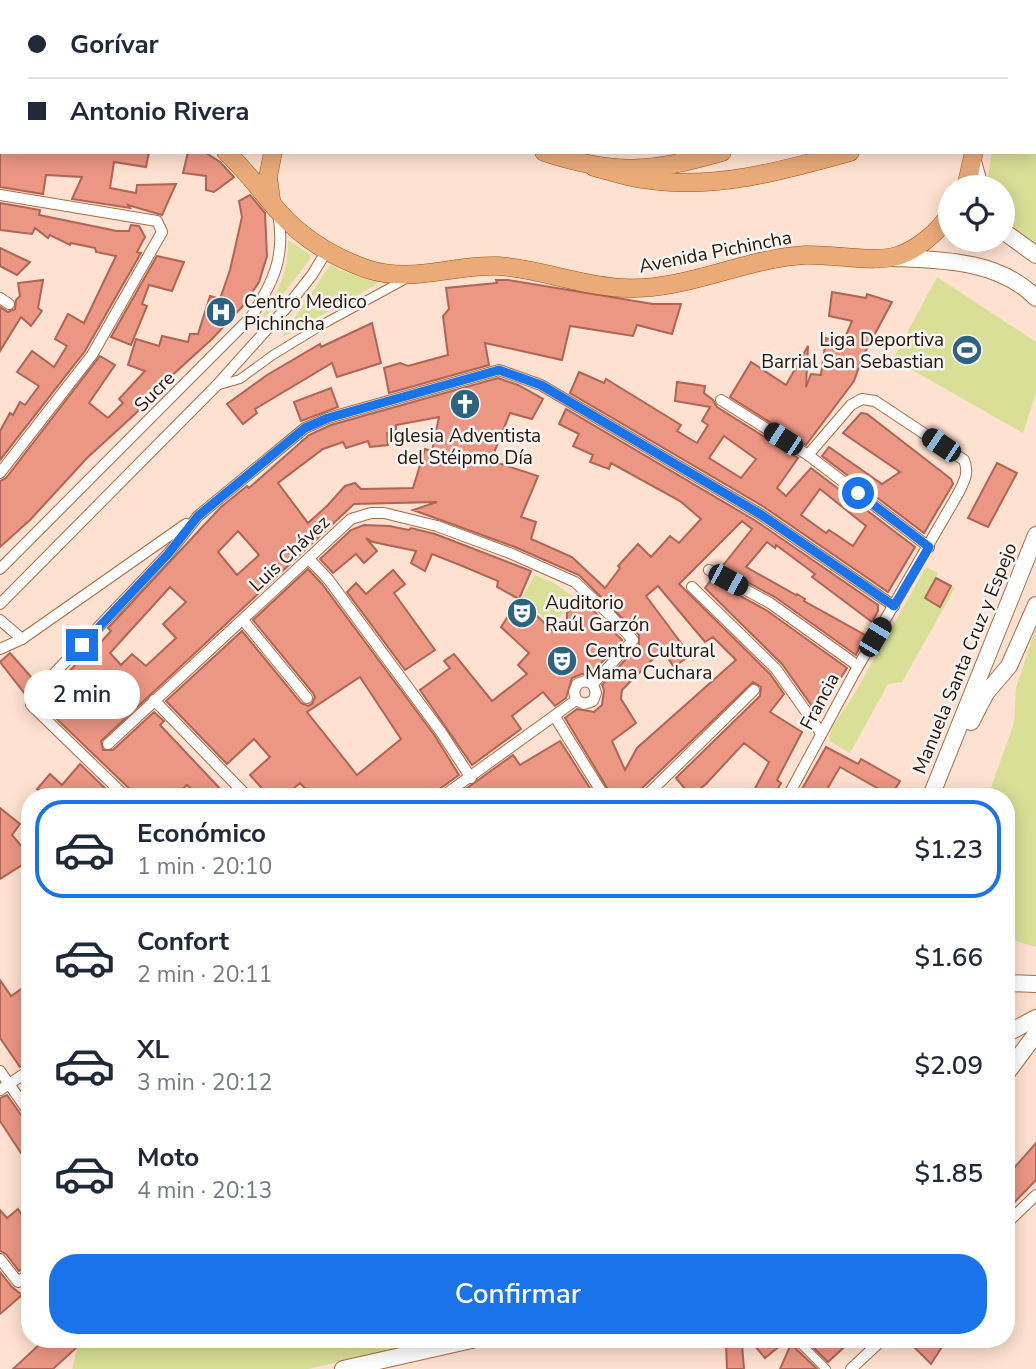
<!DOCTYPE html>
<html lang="es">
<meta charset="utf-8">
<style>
body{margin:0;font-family:"Nunito Sans",sans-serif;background:#f2f2f3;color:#1f2937;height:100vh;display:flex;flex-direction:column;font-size:26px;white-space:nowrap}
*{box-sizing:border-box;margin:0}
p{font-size:23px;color:#747a83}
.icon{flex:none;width:38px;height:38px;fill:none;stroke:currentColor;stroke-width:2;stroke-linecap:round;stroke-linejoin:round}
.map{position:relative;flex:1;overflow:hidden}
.details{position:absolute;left:21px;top:788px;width:994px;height:560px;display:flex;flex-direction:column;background:#fff;border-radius:28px;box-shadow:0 4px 18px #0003}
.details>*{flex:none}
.hud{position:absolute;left:0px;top:0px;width:1036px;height:154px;box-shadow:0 4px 18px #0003;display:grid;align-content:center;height:154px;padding:0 28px;background:#fff}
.controls{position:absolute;left:938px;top:175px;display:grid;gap:14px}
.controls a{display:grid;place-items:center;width:77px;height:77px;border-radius:50%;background:#fff;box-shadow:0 4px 18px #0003;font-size:35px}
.end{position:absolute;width:32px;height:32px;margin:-16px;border:9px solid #1a73e8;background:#fff;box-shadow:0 0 0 4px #fff}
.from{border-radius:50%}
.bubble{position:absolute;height:49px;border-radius:24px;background:#fff;box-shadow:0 4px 18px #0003;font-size:23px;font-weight:600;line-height:49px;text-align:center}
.car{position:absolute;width:21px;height:42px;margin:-21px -10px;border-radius:9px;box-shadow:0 0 5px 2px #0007;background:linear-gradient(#222 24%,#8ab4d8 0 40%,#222 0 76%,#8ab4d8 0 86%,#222 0)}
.hud b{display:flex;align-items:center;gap:24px;height:66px;font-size:26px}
.hud b+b{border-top:2px solid #e0e1e3}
.hud i{width:18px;height:18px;background:#1f2937}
ul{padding:12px 0 0;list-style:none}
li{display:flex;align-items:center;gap:21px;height:98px;margin:0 14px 10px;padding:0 14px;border:4px solid transparent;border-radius:28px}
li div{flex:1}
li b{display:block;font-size:26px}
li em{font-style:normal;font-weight:600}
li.active{border-color:#1a73e8}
li>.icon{width:63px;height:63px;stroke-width:1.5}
.primary-button{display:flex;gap:14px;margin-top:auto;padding:14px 28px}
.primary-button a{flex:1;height:80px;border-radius:28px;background:#1a73e8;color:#fff;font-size:28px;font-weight:600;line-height:80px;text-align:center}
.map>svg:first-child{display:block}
</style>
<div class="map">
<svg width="1036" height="1369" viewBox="0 0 1036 1369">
<rect width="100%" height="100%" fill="#fee1d0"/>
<!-- green -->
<g fill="#d9df96">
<path d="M1036,41v204l-24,-17 -9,-29v-12h-8l-7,-11 4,-24h42z"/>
<path d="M288,240l23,15 -1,4 -45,59 -2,-3c17,-27 25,-42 25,-75z"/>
<path d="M331,264l8,6 40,13 -98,55z"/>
<path d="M937,277l99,65v51l-13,40 -130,-74z"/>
<path d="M926,567l12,6 -13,26 15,7 11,-20 4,2 -53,94 -14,2 -38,69 -21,-12 3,-14 20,-29z"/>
<path d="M535,575l19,8 24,17 -27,24 -29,-26z"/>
<path d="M1036,627v320l-30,-9v-142h-18l26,-73 2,-35z"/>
<path d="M80,1339h358l-130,30h-236z"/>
</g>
<!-- building -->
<g fill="#ec9684" stroke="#ae6556" stroke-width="2" fill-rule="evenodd">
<path d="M0,152h149l-3,15 -32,-5 -4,26 26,5 1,-8 39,-1 -14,31 -34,-10 2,3 -58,-9 10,-22 -36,-2 -3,19 -43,-7z"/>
<path d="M188,152l18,1 14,9 14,15 -20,15 -8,-2v-14l-23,-3z"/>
<path d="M250,195l15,18 2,43 -8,26 -17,25 -30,32 -67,61 2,2 -12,12 -48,44 -57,62 -30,27v-66l6,-3 94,-122 15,9 -26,38 19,15 15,-15 -4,-4 26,-28 -17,-6 8,-26 23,7 3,-10 26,6 2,-8h8l12,-38 10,3 10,-29 12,-53 -3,-16z"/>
<path d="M0,203l40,7 -1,5 78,16h12l2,-6 8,1 6,11 -8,15 4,1 -56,98 -85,109v-29l10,-18 3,2 7,-13 5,3 14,-19 -22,-14 15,-21 22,16 13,-21 -12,-7 13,-25 16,9 32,-67 -20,-4 -1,-4 -24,-5 -1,2 -20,-10 -2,3 -13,-10 -3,6 -32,-4z"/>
<path d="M0,248l19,9 11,5 -13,13 -17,-9z"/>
<path d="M157,256l27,6 -12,29 -23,-6 -7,19 5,2 -16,39 -20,-8z"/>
<path d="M43,280l-5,28 4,3 -11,15 -10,-9 -21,34v-44l8,5 7,-3 1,-9 4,-4 -2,-13z"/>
<path d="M496,280h12l145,24h28l-9,30 -35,-9 -4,11 -63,-10 -8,34 -77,-17 4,22 -100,28 -5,-25 16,-5 8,3 40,-11 -5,-39 6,-7 -3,-21 51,-5z"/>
<path d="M832,292l34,6 1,-4 25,8 -29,54 -9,25 -48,64 -76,-48 21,-35 35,23 22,-39 -2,41 5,-13 10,1 5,-37 16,7 10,-24 -23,-5z"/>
<path d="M372,323l9,40 -44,14 -5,-14 -77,46 2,4 -14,11 -16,-20 40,-29 53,-31 1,3z"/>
<path d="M579,372l25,11 2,-4 5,3 70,43 -4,6 20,12 11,-18 -6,-4 8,-14 -35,-6 2,-19 28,4 -1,7 9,7 4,7 81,51 -21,30 9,8 25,-28 104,79 -27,45 -124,-85 -194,-114zM724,436l32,23 -15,19 -32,-20zM820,489l46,37 -13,20 -24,-16 -3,3 -25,-18z"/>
<path d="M498,378l20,7 25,14 -11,20 -22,-6 -18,45 3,2v2l43,14 -17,41 15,5 -5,17 41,18 33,31 15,-20 -2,-2 20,-22 13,13 19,-21 9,7 22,-24 -21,-18 -69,-38 -2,6 -19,-7 3,-7 -20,-9 6,-12 -20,-10 7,-15 190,112 122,84v6l-6,11 -60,-45 3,-3 -39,-29 -1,3 -8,-6 -21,25 50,28 1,-1 8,5 -1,2 61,34 -9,20 -81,-58 -54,-29 31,-39 -10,-8 -63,63 91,90 14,20 -14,18 32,20 -25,48 4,3 -7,13h-23l18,-34 -25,-19 -38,41 -15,12 -15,-18 84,-82 1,-9 -8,-5 -113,108 -2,6h-26l-47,-78 12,-9 17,3 8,-7 2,-15 -2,-5 37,-40v-10l-60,-60 -64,-28 -102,-37 24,-8 -83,2 -253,237 2,9h10l41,-38 10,9 -4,4 67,71h-28l-12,-11 -11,11h-39l-98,-94 48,-49 3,1 21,-23 -3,-3 113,-121 26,-21 2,2 60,-53 22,-10zM439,417l-7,34 -7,-2 -12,39 -52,1 -6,-6 -10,3 -18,20 -19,17 -30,-40 45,-34 20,-7 3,6 22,-7 2,6 18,-2 -1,-12 9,-2v-6zM238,531l21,24 -22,20 -19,-23zM658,586l47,56 8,-5 23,23 -99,88 -12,22 -13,-29 24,-18 -15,-24 1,-9 40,-40 12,17 16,-12 -44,-59zM170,587l16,15 -23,22 13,14 -30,28 -14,-12 -11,11 -11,-12zM106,671l20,15 -26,27 -16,-16z"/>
<path d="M331,388l7,19 -37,14 -7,-19z"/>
<path d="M861,413l6,1 84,65 2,5 -29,49 -102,-77 7,-9 53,37 18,-12 -57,-39z"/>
<path d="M997,463l20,10 -29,54 -20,-9z"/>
<path d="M364,525l25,1 20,4 2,-2 24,6 96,37 -12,28 -22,-12 1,-6 -38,-16 -28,-11 -7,17 -14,-8 5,-12 -43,-9 -7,-4 11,13 -13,12 -8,-9 -23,19 -13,-14 31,-29z"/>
<path d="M308,569l14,15 113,152 24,39 -21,15 -3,6h-123l-12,-13 -15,13h-16l-19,-21 20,-18 -16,-18 -27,25 -61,-63 76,-70 59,72 7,3 4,-2 3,-7 -2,-4 -60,-73zM360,677l41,62 -44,36 -50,-63z"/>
<path d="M393,570l12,14 -11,9 41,57 -30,20 -58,-78 9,-9 10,11z"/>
<path d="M936,578l15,8 -11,21 -15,-9z"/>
<path d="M711,580l55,30 81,58 -21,33 -3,11 -4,4 -37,-52 -77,-76z"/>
<path d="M519,599l33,31 9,-10h6v-7l15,-14 40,41 -30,33 -10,1 -10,4 -6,20 -11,8 -12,-14 -31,24 9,13 -49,36 -52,-75 30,-22 -6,-7 10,-7 38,47 35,-27 -9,-9 11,-12 -28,-26z"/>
<path d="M10,653l22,25 -7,16 -25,-32z"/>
<path d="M560,741l35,55h-139l57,-41 7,10z"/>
<path d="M826,747l32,17 3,-5 39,22 -9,15 -51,-29 -17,29h-25z"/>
<path d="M80,764l30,29 -3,3h-61l-9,-7 13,-15 12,11z"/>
<path d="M0,808l20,16 -8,11 18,21v4l-30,19z"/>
<path d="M0,980l11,16 13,-9 6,8v67l-10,5 -20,-29z"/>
<path d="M7,1095l17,24 6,3v45l-30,-46v-23z"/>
<path d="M1036,1143v37l-30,31v-34z"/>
<path d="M18,1209l12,19v37l-11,6 -13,-17 -6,-3v-41l7,8z"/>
<path d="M0,1272l12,15 10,8 -22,19z"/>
<path d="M36,1339h33l8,8 -24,22h-40l27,-25z"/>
<path d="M763,1339h25l-23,19 -11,-13z"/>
<path d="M805,1339h48l-25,23z"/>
<path d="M906,1339h41l-16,25z"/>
<path d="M726,1344h16l2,25h-17z"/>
<path d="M791,1344l26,25h-37z"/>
</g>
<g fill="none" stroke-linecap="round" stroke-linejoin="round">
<!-- pedestrian casing -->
<g stroke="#aa6b42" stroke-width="10">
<g id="pedestrian">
<path d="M216,386l24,-7 33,-24 54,-33 77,-42"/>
<path d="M796,1339l30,30"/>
</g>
</g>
<!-- minor casing -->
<g stroke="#aa6b42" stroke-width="12">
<g id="minor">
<path d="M417,0l3,2"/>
<path d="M0,195l157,26 5,11 -70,123 -92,118"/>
<path d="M0,298l9,6"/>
<path d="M721,400l87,55 121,92"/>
<path d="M309,559l19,20 113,153 30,46"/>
<path d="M0,569l251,-252c22,-34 35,-61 27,-103"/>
<path d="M709,570l61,33 88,63"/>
<path d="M692,587l84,82 45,64"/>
<path d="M0,604l216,-218 70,-78 26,-33 14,-23"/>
<path d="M0,620l22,19"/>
<path d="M243,620l64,78"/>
<path d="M0,649l22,-10 164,-115"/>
<path d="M47,681l121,-127 30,-38 107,-88 23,-10 171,-48 42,15 219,129 134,92"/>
<path d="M154,700l93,96"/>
<path d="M576,700l8,4 9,-3 3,-8 -3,-9"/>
<path d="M576,700l-2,-8 3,-8 8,-3 8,3"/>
<path d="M31,705l94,91"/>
<path d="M555,717l49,79"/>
<path d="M108,744l243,-225 20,-6h13l53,13 75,28 63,28 36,34 22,24 -40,44"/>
<path d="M443,796l133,-96"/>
<path d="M646,796l108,-106"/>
<path d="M788,796l68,-126 103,-178c6,-12 10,-20 5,-32l-89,-59 -13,-2 -11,6 -43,50"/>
<path d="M0,1071l30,43"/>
<path d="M0,1090l30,-20"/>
<path d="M1006,1224l30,-29"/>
<path d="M0,1259l18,23 12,-9"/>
<path d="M851,1369l32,-30"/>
</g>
</g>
<!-- secondary casing -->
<g stroke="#aa6b42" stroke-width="18">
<g id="secondary">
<path d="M973,161l7,26"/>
<path d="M1003,231l33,24"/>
<path d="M893,258c49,2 106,2 143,40"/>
<path d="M971,722l15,-29 23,-27 27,-61"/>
<path d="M931,796l105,-261"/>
<path d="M1006,983l30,1"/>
<path d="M1006,1034l30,-16"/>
<path d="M1006,1074l30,-40"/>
<path d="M343,1369l133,-30"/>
</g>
</g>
<!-- primary casing -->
<g stroke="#9e5116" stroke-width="19">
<g id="primary">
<path d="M996,2l1,-2"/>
<path d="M1034,9l2,-5"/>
<path d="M0,81h2"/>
<path d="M0,124l2,1"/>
<path d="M226,152c20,18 35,40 53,60 24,27 54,45 88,57 45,15 86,-5 131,-3 43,3 83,20 126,22 62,3 121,-30 182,-33 27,-1 67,8 91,1 20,-6 41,-24 53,-42"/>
<path d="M544,152c72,24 107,20 178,0"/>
<path d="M594,167c16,4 32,10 48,12 70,12 140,-8 208,-27"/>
<path d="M966,187l8,-35"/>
<path d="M271,199l-3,-22 5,-25"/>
</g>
</g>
<!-- pedestrian -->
<use href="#pedestrian" stroke="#fff" stroke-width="8"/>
<!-- minor -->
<use href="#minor" stroke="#fff" stroke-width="10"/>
<!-- secondary -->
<use href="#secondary" stroke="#fff" stroke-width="16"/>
<!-- primary -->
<use href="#primary" stroke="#eaab79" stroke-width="18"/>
</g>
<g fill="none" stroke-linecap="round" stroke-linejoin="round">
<!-- route -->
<path stroke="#1a73e8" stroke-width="9" d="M82,645l86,-91 30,-38 107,-88 23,-10 171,-48 42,15 219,129 134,92 35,-59 -71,-54"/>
</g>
<!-- icons -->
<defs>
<g id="hospital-disc" transform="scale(1.575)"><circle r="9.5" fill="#2d637e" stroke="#f5f5f5"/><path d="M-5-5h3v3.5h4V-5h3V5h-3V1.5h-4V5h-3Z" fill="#fff"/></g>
<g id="stadium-disc" transform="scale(1.575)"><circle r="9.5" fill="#2d637e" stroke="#f5f5f5"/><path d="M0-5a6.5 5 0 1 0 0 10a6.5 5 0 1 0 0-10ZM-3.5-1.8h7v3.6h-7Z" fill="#fff"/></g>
<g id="church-disc" transform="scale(1.575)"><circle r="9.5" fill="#2d637e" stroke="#f5f5f5"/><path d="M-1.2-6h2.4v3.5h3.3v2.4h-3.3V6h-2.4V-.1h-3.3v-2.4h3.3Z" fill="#fff"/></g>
<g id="theatre-disc" transform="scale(1.575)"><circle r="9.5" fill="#2d637e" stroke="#f5f5f5"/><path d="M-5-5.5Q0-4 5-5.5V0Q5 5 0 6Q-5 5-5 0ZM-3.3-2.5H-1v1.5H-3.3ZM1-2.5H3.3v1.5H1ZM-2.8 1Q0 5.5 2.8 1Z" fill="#fff"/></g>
</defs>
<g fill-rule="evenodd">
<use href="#hospital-disc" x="221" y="312"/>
<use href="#stadium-disc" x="967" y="350"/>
<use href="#church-disc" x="465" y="404"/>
<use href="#theatre-disc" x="522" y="613"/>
<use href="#theatre-disc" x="562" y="661"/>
</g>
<g text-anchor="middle" stroke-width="5" stroke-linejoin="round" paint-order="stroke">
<!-- street labels -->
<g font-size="19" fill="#2a1202" stroke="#f5f5f5">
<text transform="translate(715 251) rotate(-11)" y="7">Avenida Pichincha</text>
<text transform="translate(154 391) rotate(-45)" y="7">Sucre</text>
<text transform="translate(289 553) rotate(-43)" y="7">Luis Chávez</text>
<text transform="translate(964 658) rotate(-68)" y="7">Manuela Santa Cruz y Espejo</text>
<text transform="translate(819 701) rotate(-62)" y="7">Francia</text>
</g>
<!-- poi labels -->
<g font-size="19" fill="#2a1202" stroke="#f5f5f5" text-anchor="start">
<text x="244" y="308">Centro Medico<tspan x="244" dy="22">Pichincha</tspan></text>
<text x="944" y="346" text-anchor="end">Liga Deportiva<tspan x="944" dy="22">Barrial San Sebastian</tspan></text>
<text x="465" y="442" text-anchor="middle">Iglesia Adventista<tspan x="465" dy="22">del Stéipmo Día</tspan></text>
<text x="545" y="609">Auditorio<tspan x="545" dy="22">Raúl Garzón</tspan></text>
<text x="585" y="657">Centro Cultural<tspan x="585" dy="22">Mama Cuchara</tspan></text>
</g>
</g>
</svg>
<div class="controls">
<a><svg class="icon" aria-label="locate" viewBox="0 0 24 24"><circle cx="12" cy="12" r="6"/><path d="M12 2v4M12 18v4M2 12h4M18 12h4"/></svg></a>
</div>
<i class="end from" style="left:858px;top:493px"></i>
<i class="end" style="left:82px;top:645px"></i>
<div class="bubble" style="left:24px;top:670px;width:116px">2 min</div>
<i class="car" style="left:783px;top:439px;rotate:303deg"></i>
<i class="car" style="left:941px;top:445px;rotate:304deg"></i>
<i class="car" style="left:728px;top:580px;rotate:118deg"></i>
<i class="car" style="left:875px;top:637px;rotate:31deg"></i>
<div class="hud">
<b><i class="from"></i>Gorívar</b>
<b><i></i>Antonio Rivera</b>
</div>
<section class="details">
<ul>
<li class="active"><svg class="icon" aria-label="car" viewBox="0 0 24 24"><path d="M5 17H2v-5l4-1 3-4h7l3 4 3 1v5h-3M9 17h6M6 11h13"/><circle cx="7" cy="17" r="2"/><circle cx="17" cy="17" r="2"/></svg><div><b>Económico</b><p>1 min · 20:10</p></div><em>$1.23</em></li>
<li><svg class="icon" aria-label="car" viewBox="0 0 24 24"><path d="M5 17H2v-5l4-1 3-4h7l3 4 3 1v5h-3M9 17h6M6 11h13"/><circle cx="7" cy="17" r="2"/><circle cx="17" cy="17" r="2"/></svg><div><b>Confort</b><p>2 min · 20:11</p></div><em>$1.66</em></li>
<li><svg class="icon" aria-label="car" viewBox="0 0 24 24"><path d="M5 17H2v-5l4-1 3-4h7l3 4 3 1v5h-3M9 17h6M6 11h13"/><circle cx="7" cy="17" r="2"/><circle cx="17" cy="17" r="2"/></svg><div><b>XL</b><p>3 min · 20:12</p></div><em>$2.09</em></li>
<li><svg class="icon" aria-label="car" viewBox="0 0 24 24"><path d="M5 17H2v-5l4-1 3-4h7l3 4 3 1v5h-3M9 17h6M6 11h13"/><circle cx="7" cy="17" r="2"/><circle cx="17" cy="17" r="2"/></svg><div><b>Moto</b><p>4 min · 20:13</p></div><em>$1.85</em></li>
</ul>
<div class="primary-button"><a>Confirmar</a></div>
</section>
</div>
